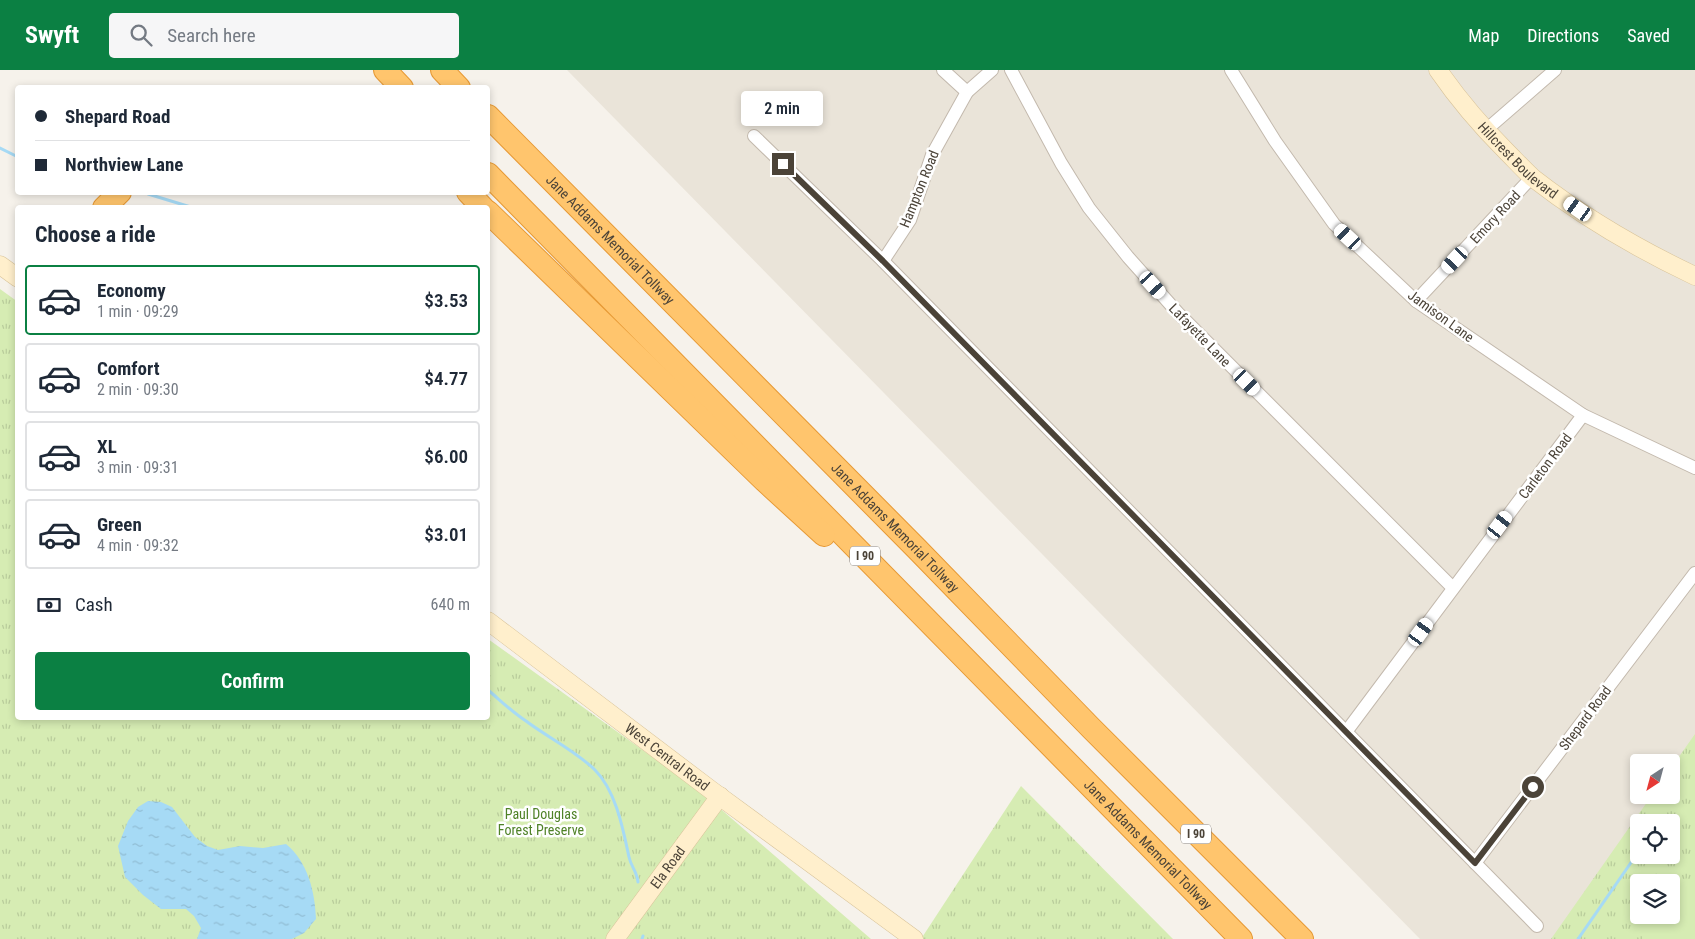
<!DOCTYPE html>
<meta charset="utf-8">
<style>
body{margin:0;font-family:"Roboto Condensed",sans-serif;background:#f6f6f7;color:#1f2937;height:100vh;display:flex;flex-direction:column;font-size:19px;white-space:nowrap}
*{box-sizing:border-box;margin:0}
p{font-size:16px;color:#747a83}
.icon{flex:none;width:28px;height:28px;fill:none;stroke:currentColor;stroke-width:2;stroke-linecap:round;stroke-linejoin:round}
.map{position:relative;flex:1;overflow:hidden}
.drawer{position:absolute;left:15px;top:135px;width:475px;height:515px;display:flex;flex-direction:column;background:#fff;border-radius:5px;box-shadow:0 2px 8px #0003}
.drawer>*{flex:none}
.guide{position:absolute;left:15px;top:15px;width:475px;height:110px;border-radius:5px;box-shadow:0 2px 8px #0003;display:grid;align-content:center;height:110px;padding:0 20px;background:#fff}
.needle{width:32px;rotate:216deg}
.controls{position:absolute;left:1630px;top:684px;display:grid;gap:10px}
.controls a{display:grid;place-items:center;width:50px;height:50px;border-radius:5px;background:#fff;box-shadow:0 2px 8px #0003;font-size:25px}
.end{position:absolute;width:22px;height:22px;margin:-11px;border:6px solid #4b4338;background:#fff;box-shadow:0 0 0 2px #fff}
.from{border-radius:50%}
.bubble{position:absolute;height:35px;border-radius:5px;background:#fff;box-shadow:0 2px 8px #0003;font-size:16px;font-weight:600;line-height:35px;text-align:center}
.car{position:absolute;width:15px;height:30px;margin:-15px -8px;border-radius:6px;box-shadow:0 0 4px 1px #0007;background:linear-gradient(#fff 24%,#345 0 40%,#fff 0 76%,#345 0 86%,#fff 0)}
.guide b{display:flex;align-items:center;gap:18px;height:48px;font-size:19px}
.guide b+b{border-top:1px solid #e0e1e3}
.guide i{width:12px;height:12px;background:#1f2937}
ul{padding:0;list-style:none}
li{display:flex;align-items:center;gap:15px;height:70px;margin:0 10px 8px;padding:0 10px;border:2px solid #e0e1e3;border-radius:5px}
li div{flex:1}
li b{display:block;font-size:19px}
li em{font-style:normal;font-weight:600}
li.current{border-color:#0b8043}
li>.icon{width:45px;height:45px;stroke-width:1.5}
h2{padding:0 20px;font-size:22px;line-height:60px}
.pay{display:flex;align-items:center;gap:12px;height:55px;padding:0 20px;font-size:19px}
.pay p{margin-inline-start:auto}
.primary-button{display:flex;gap:10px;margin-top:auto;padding:10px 20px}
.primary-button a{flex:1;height:58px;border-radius:5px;background:#0b8043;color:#fff;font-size:20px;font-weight:600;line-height:58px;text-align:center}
header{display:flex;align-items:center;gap:30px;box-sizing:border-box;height:70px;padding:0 25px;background:#0b8043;color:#fff}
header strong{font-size:24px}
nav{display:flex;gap:28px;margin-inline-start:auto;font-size:18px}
.search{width:350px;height:45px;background:#f6f6f7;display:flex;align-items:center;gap:12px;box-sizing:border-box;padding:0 18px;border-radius:5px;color:#747a83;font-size:19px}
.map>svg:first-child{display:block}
</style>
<header>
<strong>Swyft</strong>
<div class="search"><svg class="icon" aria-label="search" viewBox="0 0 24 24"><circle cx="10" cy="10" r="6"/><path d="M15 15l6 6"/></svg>Search here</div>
<nav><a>Map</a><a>Directions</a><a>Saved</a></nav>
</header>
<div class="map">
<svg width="1695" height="869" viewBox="0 0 1695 869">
<defs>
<pattern id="park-tufts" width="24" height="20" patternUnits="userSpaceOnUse" patternTransform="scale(1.25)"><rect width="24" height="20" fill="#d6ecb3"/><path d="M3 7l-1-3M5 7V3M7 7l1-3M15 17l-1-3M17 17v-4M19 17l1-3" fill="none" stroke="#b9cc9b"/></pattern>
<pattern id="water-ripples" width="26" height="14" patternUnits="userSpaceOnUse" patternTransform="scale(1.25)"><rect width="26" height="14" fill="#a6daf5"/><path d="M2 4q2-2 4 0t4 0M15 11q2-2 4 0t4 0" fill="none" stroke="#90bcd3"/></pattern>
</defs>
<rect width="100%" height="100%" fill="#f6f2eb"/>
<!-- residential -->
<path fill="#eae4d9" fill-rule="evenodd" d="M567,0h1128v869h-275zM1639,692h32v33h-32zM1639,752h32v33h-32zM1639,812h32v33h-32z"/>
<!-- commercial -->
<path fill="#f8e8d6" d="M802,21l9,10 -4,4 7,8 -11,11 -21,-21 11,-11 4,4z"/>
<!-- park -->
<g fill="url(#park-tufts)" fill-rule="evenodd">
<path d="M0,219l18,13v416h470v-79l213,153 170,147h-871z"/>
<path d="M1695,664v205h-144l101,-144h19v-27zM1639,752h32v33h-32zM1639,812h32v33h-32z"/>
<path d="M1021,716l152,153h-252z"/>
</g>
<!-- pitch -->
<path fill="#d6ecb3" d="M1687,808l8,6v55h-53l17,-24h12v-16z"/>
<!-- water -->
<path fill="url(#water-ripples)" d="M148,731l13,1 11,5 23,30 12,9 11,4 22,-4 23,2 23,-4c22,18 29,48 30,75l-12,14 -12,6h-95l4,-11 -7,-12 -8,-7h-25l-18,-14 -18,-18 -7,-31 10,-25 10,-14z"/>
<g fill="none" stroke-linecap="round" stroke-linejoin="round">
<!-- stream -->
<g stroke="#a6daf5" stroke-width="3">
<path d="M0,78l18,9"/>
<path d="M148,124l46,14"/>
<path d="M488,620c12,10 24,22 38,31 21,16 50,30 69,49 21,21 28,59 34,87 2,10 8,14 9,25"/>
<path d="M1671,769l4,-1"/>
<path d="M642,869l1,-3"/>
<path d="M1578,869l61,-88"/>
</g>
<!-- street casing -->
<g stroke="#c3b9ad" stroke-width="14">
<g id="street">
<path d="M943,0l24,22"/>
<path d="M1011,0l50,93 28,45 39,49 50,56 275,275"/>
<path d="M1231,0l44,71 59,83 82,77 167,114 112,53"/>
<path d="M1486,60l69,-60"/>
<path d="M754,66l129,125 654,665"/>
<path d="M883,191l27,-41 22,-65 35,-63 25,-22"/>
<path d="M1416,231l116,-124"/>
<path d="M1346,662l237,-317"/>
<path d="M1475,793l220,-290"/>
</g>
</g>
<!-- secondary casing -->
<g stroke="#d8c399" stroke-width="19">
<g id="secondary">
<path id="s1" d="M1438,0c20,29 43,56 68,81 9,9 18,19 27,27 50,39 105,71 162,98"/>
<path d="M0,195l18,13"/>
<path id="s2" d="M488,551l223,169 203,149"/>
<path id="s3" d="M615,869l105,-143"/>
</g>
</g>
<!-- highway casing -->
<g stroke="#e69935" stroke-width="24">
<g id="highway">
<path d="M385,0l17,18"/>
<path d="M442,0l17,18"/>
<path id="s4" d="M488,46l429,433 174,179 211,211"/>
<path id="s5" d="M488,104l753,765"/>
<path d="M468,122l15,16"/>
<path d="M104,138l16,-16"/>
<path d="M488,142l277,269 59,54"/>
</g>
</g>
<!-- street -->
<use href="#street" stroke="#fff" stroke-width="12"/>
<!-- secondary -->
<use href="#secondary" stroke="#ffefcc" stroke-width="18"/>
<!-- highway -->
<use href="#highway" stroke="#ffc56d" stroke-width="22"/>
</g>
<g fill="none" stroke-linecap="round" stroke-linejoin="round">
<!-- route -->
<path stroke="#4b4338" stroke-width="6" d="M783,94l100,97 592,602 58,-76"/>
</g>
<g text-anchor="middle" stroke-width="5" stroke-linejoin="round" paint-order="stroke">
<!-- shield labels -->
<g fill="#fff" stroke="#817b74" stroke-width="1">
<rect x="850" y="476.5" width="30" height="19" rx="4"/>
<rect x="1181" y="754.5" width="30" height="19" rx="4"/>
</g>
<g font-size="12" font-weight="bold" fill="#4b4338">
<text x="865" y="490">I 90</text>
<text x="1196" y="768">I 90</text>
</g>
<!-- street labels -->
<g font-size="14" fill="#4b4338" stroke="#fff">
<text dy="5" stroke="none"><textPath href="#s1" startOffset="121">Hillcrest Boulevard</textPath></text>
<text transform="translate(919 119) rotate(-68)" y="5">Hampton Road</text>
<text transform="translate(1495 147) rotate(-47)" y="5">Emory Road</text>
<text dy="5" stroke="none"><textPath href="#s4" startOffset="174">Jane Addams Memorial Tollway</textPath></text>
<text transform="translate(1441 246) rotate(36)" y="5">Jamison Lane</text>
<text transform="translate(1200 265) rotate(46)" y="5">Lafayette Lane</text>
<text transform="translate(1545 396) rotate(-53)" y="5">Carleton Road</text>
<text dy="5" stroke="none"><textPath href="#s4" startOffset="579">Jane Addams Memorial Tollway</textPath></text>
<text transform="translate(1585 648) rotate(-53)" y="5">Shepard Road</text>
<text dy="5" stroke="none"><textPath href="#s2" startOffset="225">West Central Road</textPath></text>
<text dy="5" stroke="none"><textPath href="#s5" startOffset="941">Jane Addams Memorial Tollway</textPath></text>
<text dy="5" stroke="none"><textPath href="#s3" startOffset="89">Ela Road</textPath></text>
</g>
<!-- park labels -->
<g font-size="14" fill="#4f8227" stroke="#fff">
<text x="541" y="749">Paul Douglas<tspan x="541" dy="16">Forest Preserve</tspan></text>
</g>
</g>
</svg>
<div class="controls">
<a><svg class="needle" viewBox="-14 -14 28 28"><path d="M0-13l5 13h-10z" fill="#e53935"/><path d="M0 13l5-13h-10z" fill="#747a83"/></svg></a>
<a><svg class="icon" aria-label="locate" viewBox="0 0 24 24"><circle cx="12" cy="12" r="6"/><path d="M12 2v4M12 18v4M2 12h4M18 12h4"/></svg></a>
<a><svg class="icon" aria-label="layers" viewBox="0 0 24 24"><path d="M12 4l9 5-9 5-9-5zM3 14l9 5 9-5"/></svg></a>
</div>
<i class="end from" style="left:1533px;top:717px"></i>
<i class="end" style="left:783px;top:94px"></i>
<div class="bubble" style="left:741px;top:21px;width:82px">2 min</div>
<i class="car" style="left:1578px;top:139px;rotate:305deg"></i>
<i class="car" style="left:1348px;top:167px;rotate:313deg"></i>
<i class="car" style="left:1455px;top:190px;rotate:223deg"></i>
<i class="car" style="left:1153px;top:215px;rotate:138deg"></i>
<i class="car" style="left:1247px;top:312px;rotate:135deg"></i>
<i class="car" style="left:1500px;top:455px;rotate:37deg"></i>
<i class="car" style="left:1421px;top:562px;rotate:36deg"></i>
<div class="guide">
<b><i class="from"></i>Shepard Road</b>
<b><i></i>Northview Lane</b>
</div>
<section class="drawer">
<h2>Choose a ride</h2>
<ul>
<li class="current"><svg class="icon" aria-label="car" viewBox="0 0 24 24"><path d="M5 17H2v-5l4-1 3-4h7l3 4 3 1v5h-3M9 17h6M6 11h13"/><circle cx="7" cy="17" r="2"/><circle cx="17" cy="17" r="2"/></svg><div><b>Economy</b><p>1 min · 09:29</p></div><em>$3.53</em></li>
<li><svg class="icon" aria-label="car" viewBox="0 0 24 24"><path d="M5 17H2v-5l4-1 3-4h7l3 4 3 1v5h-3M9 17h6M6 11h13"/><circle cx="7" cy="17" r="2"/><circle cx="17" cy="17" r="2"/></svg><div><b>Comfort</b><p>2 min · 09:30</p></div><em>$4.77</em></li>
<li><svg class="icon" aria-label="car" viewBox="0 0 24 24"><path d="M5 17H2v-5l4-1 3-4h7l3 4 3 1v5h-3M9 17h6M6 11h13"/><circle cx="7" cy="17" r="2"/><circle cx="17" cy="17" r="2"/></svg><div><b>XL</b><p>3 min · 09:31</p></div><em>$6.00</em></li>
<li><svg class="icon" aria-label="car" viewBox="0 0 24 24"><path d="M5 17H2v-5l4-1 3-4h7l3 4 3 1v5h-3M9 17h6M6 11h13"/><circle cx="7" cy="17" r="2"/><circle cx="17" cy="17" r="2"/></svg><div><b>Green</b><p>4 min · 09:32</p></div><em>$3.01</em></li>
</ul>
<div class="pay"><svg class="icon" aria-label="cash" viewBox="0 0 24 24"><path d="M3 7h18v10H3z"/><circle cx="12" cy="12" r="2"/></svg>Cash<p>640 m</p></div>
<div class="primary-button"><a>Confirm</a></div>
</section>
</div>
